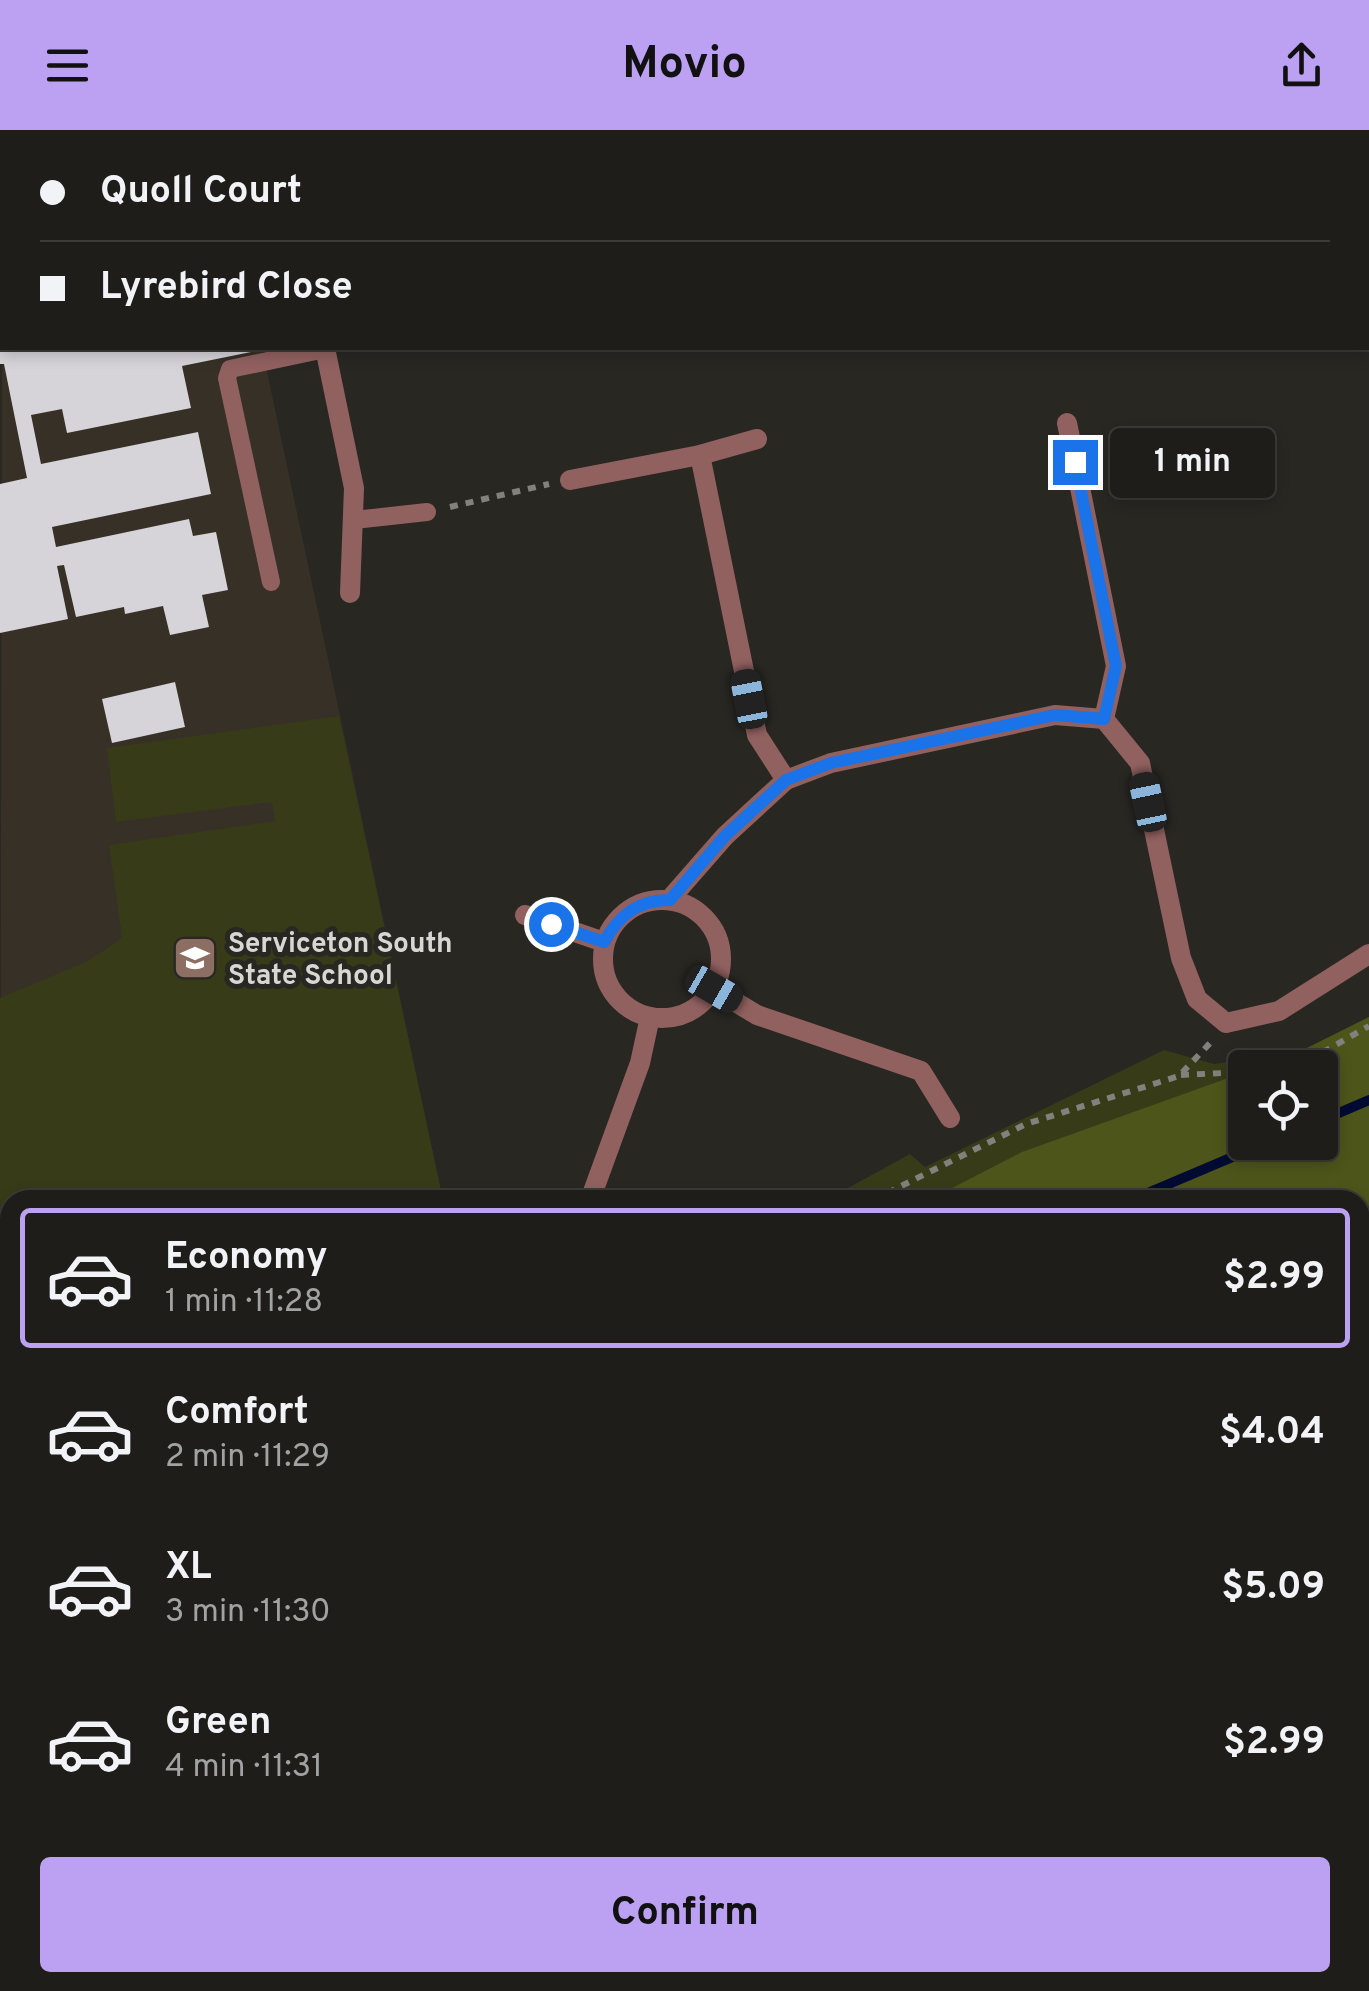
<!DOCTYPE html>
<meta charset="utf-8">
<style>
body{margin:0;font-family:Overpass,sans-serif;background:#2c2a27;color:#f1f3f6;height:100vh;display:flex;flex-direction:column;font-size:38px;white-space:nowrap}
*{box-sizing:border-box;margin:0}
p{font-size:32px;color:#a1a2a2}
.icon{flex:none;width:55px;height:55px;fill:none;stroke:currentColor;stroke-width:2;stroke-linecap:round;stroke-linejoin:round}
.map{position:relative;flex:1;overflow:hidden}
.panel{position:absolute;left:0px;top:1060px;width:1370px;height:802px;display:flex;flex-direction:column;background:#1f1d1a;border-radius:30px 30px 0 0;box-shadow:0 5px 15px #0003,0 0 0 2px #3c3b39}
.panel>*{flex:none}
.guide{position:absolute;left:0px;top:0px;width:1370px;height:220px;box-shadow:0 5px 15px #0003,0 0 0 2px #3c3b39;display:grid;align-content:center;height:220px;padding:0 40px;background:#1f1d1a}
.controls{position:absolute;left:1228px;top:920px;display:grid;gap:20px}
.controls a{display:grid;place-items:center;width:110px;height:110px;border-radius:10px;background:#1f1d1a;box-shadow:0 5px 15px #0003,0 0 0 2px #3c3b39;font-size:50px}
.end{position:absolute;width:45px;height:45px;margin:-22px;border:12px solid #1a73e8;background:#fff;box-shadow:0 0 0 5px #fff}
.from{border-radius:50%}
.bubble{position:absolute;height:70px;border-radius:10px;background:#1f1d1a;box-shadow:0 5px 15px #0003,0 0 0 2px #3c3b39;font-size:32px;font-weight:700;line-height:70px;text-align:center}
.car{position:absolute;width:30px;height:60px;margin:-30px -15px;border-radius:12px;box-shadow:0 0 8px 2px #0007;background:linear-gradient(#222 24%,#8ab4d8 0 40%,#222 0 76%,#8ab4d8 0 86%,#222 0)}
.guide b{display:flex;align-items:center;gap:35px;height:95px;font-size:38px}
.guide b+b{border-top:2px solid #3c3b39}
.guide i{width:25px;height:25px;background:#f1f3f6}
ul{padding:18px 0 0;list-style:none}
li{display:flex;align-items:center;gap:30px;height:140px;margin:0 20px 15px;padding:0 20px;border:5px solid transparent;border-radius:10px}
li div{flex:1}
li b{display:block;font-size:38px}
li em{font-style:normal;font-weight:700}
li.on{border-color:#bca0f2}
li>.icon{width:90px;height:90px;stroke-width:1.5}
.button{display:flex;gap:20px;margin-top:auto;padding:20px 40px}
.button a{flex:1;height:115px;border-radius:10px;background:#bca0f2;color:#111;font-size:40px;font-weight:700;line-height:115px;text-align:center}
header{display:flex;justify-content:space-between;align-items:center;height:130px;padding:0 40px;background:#bca0f2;color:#111;font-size:45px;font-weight:700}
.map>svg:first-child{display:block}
</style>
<header><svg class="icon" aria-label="menu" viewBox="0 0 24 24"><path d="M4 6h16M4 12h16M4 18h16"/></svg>Movio<svg class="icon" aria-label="share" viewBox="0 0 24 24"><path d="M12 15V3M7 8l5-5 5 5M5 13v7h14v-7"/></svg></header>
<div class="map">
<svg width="1369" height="1861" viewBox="0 0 1369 1861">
<rect width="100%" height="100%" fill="#292722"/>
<!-- built -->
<path fill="#363026" d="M2,141v77h260l181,852h-433v140l-10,2z"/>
<!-- green -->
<g fill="#373b18" fill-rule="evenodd">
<path d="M339,586l104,484h-433v140l-10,2v-344l88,-37 34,-23 -13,-93 166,-24 -3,-19 -156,20 -9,-74z"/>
<path d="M1369,887v282l-9,5v-104h-534l84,-46 15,13 239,-117 50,14 85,-12zM1245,938h75v74h-75z"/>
</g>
<!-- forest -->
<g fill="#4e551a">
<path d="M1369,887v273l-9,6v-96h-431l93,-48 223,-80v70h75v-74l-63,-1 42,-15z"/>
<path d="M10,1583v269l747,1 -4,8h-753v-276z"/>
</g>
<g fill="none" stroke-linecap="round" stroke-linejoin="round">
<!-- stream -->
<g stroke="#000a32" stroke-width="10">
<path d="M1320,991l49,-21"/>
<path d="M1131,1070l137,-58"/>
<path d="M0,1722l10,-2"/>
</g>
</g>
<!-- building -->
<g fill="#d6d3d9">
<path d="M0,218h250l1,4 -69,14 9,42 -124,25 -5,-24 -31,6 10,49 157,-32 13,62 -159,33 4,20 133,-28 4,17 23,-4 12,58 -26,5 7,32 -39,8 -7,-29 -38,8 -1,-7 -48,10 -12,-52 -7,1 11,53 -68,14v-149l27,-6 -23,-114h-4z"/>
<path d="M175,552l10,45 -73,16 -10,-44z"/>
</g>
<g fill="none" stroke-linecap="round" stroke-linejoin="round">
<!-- path -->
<g stroke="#82817d" stroke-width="6" stroke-dasharray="8 8" stroke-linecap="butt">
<path d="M229,0v2"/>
<path d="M558,2l11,-2"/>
<path d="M450,377l99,-23"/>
<path d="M1295,938l74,-42"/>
<path d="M1181,945l64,-3"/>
<path d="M873,1070l153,-76 153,-48 33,-35"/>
<path d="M1360,1120l9,-6"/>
<path d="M0,1348l10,-2"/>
<path d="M49,1852l2,9"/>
<path d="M0,1854l10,-3"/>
</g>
<!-- service -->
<g stroke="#916160" stroke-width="18">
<path d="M354,390l73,-8"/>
<path d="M271,452l-44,-204 3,-9 95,-20"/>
</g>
<!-- minor -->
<g stroke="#916160" stroke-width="20">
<path d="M325,218l29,140 -4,105"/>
<path d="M1067,293l49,243 -12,53"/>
<path d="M700,325l57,280 29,45"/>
<path d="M570,350l130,-25 57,-16"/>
<circle cx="662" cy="829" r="59"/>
<path d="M669,770l56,-64 61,-56 45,-17 224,-48 49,4 36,44 41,195 16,41 29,24 53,-12 90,-57"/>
<path d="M525,785l79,27"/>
<path d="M714,859l43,26 164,56 29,47"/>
<path d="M0,1379l10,-3"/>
<path d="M1360,1614l9,14"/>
</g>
<!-- tertiary -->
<g stroke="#916160" stroke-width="20">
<path d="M419,2l14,-2"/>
<path d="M0,84l2,-1"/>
<path d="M590,1070l50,-137 10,-46"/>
<path d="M1360,1388l9,-5"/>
</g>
</g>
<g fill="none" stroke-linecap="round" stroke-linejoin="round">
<!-- route -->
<path stroke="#1a73e8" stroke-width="12" d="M551,794l53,18c15,-27 34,-42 66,-42l55,-64 61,-56 45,-17 224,-48 49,4 12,-53 -41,-204"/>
</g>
<!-- icons -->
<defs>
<g id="school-square" transform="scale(2.25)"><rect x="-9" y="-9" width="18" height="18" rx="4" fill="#8d6e63" stroke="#292722"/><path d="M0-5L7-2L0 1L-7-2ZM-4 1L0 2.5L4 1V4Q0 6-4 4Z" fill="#fff"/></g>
</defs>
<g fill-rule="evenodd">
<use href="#school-square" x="195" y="828"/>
</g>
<g text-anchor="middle" stroke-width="10" stroke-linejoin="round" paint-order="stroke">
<!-- poi labels -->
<g font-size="28" font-weight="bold" fill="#d8d7d4" stroke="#292722" text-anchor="start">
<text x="228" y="822">Serviceton South<tspan x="228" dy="32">State School</tspan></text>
</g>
</g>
</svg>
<div class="controls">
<a><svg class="icon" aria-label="locate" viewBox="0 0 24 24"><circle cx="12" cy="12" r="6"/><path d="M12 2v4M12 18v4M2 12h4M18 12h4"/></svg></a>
</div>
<i class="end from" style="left:551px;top:794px"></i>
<i class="end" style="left:1075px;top:332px"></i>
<div class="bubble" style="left:1110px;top:298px;width:165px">1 min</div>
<i class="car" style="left:749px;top:569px;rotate:349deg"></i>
<i class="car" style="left:1148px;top:672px;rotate:348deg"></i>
<i class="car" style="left:714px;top:859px;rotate:120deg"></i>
<div class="guide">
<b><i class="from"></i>Quoll Court</b>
<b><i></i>Lyrebird Close</b>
</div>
<section class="panel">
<ul>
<li class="on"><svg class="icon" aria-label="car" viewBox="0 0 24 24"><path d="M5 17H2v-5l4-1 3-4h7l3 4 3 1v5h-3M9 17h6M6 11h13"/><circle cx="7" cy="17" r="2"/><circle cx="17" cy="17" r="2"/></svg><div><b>Economy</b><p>1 min · 11:28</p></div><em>$2.99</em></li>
<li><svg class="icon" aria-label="car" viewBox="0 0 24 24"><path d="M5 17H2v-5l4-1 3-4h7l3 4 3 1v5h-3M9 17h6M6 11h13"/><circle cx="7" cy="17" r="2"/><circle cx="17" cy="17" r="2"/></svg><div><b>Comfort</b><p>2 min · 11:29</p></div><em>$4.04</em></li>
<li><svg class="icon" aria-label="car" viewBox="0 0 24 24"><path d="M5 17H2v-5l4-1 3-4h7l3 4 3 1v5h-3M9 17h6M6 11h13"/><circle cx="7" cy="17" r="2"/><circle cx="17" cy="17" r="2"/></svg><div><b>XL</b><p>3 min · 11:30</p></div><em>$5.09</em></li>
<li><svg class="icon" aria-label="car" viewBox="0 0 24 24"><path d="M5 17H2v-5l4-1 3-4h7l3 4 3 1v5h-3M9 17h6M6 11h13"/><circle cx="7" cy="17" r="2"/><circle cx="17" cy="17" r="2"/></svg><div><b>Green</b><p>4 min · 11:31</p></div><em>$2.99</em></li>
</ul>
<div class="button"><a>Confirm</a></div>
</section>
</div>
